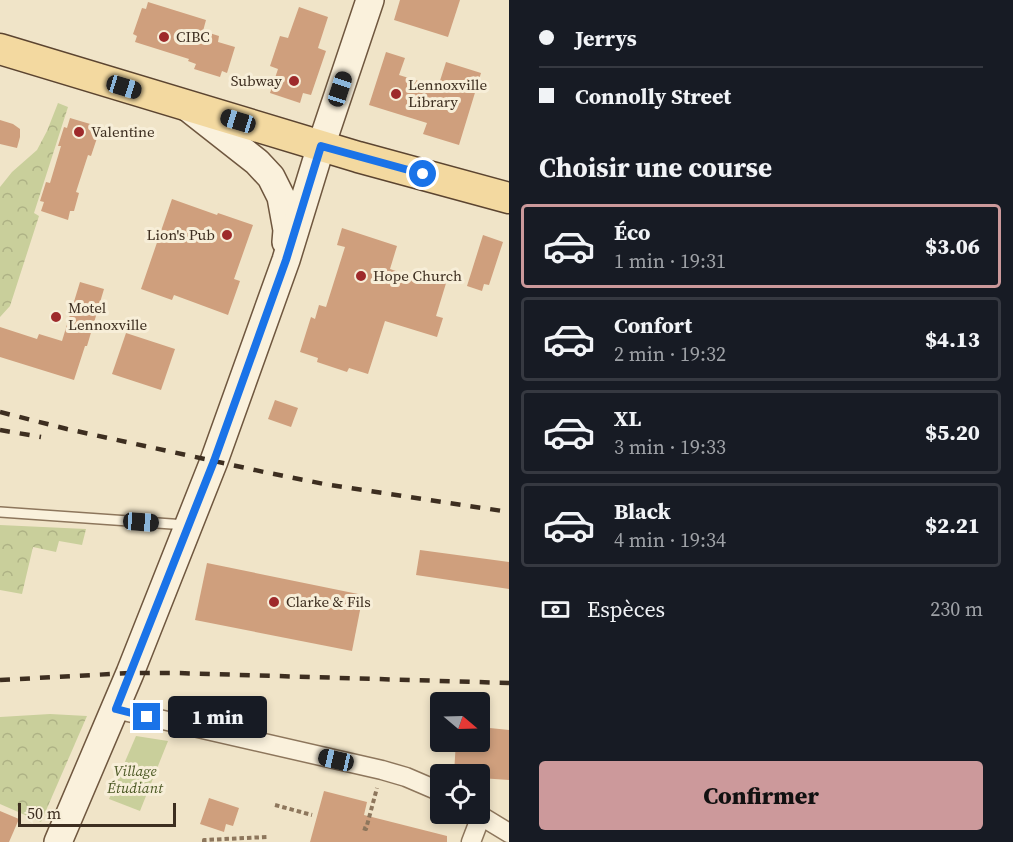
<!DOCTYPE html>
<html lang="fr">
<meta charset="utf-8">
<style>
body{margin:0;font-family:"Source Serif 4",serif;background:#20242c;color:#f1f3f6;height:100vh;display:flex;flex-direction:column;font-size:22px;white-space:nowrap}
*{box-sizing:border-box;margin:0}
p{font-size:20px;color:#9ea1a6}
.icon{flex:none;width:33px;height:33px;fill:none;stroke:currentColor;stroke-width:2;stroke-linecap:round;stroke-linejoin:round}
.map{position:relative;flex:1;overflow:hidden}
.details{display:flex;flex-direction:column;background:#171b24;width:504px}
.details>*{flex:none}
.guide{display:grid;align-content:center;height:132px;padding:0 30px;background:#171b24}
.needle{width:39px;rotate:109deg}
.buttons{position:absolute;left:430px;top:692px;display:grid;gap:12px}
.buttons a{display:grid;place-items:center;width:60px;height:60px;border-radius:6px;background:#171b24;box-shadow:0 3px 9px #0003;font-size:30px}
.scale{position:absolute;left:18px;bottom:15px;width:158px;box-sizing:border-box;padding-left:6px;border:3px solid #3d2e20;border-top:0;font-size:16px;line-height:21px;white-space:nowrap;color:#3d2e20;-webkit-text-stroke:4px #f7eed8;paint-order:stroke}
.end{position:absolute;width:27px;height:27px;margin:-14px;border:8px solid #1a73e8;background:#fff;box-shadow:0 0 0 3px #fff}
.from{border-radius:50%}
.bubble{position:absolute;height:42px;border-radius:6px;background:#171b24;box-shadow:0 3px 9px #0003;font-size:20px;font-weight:800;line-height:42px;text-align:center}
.car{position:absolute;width:18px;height:36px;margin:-18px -9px;border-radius:8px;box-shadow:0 0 4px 2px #0007;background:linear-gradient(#222 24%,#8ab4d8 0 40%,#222 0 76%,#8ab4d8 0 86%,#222 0)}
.guide b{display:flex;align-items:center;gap:21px;height:57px;font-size:22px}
.guide b+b{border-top:2px solid #363941}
.guide i{width:15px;height:15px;background:#f1f3f6}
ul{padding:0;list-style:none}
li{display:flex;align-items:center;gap:18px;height:84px;margin:0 12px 9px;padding:0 18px;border:3px solid #363941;border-radius:6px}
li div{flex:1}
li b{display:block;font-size:22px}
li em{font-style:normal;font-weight:800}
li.current{border-color:#cc999b}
li>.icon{width:54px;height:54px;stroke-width:1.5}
h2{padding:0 30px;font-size:27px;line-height:72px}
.pay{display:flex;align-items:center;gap:15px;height:66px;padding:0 30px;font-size:22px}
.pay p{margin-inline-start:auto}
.cta{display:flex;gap:12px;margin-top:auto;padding:12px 30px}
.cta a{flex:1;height:69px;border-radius:6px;background:#cc999b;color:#111;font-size:24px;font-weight:800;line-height:69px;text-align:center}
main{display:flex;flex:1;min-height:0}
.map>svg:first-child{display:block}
</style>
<main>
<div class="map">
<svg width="509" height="842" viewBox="0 0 509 842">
<defs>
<pattern id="forest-crowns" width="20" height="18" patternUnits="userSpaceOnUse" patternTransform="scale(1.5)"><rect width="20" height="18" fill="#c9cf9b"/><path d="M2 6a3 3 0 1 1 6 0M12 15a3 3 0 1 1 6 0" fill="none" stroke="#aeb285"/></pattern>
</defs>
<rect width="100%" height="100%" fill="#f0e4c8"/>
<!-- forest -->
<g fill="url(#forest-crowns)">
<path d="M58,103l10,4 -34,106 5,3 -29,90 -10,11v-130l12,-15 25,-22 10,-19z"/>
<path d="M0,525l86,4 -4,16 -23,-4 -3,11 -23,-5 -11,47 -22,-4z"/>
<path d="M50,714l37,2 -46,106 -41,-18v-87z"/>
</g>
<!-- green -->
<path fill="#c9cf9b" d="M136,736l32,5 -28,70 -31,-12z"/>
<!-- building -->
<g fill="#cf9f7d">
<path d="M400,0h60l-12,37 -54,-17z"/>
<path d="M148,2l58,18 -3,11 16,5 -1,6 17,5 -8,26 -5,-2 -2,6 -26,-8 2,-5 -8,-3 1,-2 -54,-17 2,-6 -4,-2 9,-26 4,1z"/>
<path d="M299,7l29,10 -10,31 8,3 -15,44 -8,-2 -3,10 -30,-10 8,-24 -8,-3 10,-30 8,2z"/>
<path d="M386,52l19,6 -6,17 39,12 8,-25 35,11 -22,72 -36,-11 4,-11 -58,-18z"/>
<path d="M70,118l27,8 -4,11 4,1 -6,18 -3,-1 -12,37 3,1 -5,18h-4l-2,9 -27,-9 3,-9 -4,-1 6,-19 4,1 11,-37h-3l6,-19 3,1z"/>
<path d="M0,120l13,4 7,5v8l-3,11 -17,-4z"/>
<path d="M172,199l45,16 1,-2 35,12 -19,54 6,2 -12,34 -54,-20 -2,5 -31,-11z"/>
<path d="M342,228l55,18 -7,23 33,11 2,-7 22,7 -11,36 7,2 -6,19 -52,-16 -17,53 -19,-6 -2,4 -30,-10 1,-4 -18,-6 11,-35 4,2 4,-14 7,2 19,-60 -8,-2z"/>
<path d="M483,235l20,7 -14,43 -5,-1 -2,7 -15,-5z"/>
<path d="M80,282l24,7 -17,57h-2l-11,34 -74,-23v-30l37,12 2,-5 23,7z"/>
<path d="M126,333l49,16 -14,41 -49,-16z"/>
<path d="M275,400l23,8 -7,19 -23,-8z"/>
<path d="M420,550l89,12v27l-93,-14z"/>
<path d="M207,563l156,32 -11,56 -157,-31z"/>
<path d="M480,727l29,3v50l-29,-2v-4h-26l2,-33h24z"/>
<path d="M324,791l43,11 -3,13 83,21v6h-137z"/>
<path d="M209,798l30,10 -6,18 -7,-2 -2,8 -24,-8z"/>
<path d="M0,811l19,8 -10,23h-9z"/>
</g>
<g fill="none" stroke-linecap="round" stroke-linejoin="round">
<!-- lane casing -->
<g stroke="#8d765c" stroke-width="12">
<path id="lane" d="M0,512l186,13"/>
</g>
<!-- street casing -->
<g stroke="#8d765c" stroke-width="21">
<g id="street">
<path d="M115,709l267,61 24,7 35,15"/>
<path d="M476,813l33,20"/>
<path d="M471,842l10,-26"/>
</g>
</g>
<!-- secondary casing -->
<g stroke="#6f573f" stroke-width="30">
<g id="secondary">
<path d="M187,107l70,55 14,15 10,20 6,33 -1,12"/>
<path d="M58,842l72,-169 84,-212 72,-201 35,-114 49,-146"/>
</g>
</g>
<!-- primary casing -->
<g stroke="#5b4430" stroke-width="33">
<path id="primary" d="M0,49l358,108 151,41"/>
</g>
<!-- path -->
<g stroke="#8d765c" stroke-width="4" stroke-dasharray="4.5 3" stroke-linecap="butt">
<path d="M275,805l37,10"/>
<path d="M363,828l3,1 11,-41"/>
<path d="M204,842v-2l63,-3"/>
</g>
<!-- lane -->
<use href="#lane" stroke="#faf1dc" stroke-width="9"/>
<!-- street -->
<use href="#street" stroke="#faf1dc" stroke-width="18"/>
<!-- secondary -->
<use href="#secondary" stroke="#faf1dc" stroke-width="27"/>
<!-- primary -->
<use href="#primary" stroke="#f3d9a0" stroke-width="30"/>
<!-- rail -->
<g stroke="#3d2e20" stroke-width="4.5" stroke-dasharray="10 10" stroke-linecap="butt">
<path d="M0,412l67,17 197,43 60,12 185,28"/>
<path d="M0,430l41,7"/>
<path d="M0,680l130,-7h47l332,10"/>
</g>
</g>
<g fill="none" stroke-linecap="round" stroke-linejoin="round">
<!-- route -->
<path stroke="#1a73e8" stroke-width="8" d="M147,717l-31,-8 98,-248 72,-201 35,-114 102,28"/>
</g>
<!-- markers -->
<g fill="#9e2a2b" stroke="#f7eed8" stroke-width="2">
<circle cx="164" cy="37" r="6"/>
<circle cx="294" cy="81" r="6"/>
<circle cx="396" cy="94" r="6"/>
<circle cx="79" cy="132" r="6"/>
<circle cx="227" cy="235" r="6"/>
<circle cx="361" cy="276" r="6"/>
<circle cx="56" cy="317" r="6"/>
<circle cx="274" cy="602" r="6"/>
</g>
<g text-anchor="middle" stroke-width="6" stroke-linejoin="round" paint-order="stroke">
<!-- poi labels -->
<g font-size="15" fill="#3d2e20" stroke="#f7eed8" text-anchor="start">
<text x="176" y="42">CIBC</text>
<text x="282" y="86" text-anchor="end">Subway</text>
<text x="408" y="90">Lennoxville<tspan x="408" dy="17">Library</tspan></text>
<text x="91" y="137">Valentine</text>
<text x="215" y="240" text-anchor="end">Lion's Pub</text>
<text x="373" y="281">Hope Church</text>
<text x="68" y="313">Motel<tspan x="68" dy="17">Lennoxville</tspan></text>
<text x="286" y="607">Clarke &amp; Fils</text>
</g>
<!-- park labels -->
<g font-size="15" font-style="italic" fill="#4d5a26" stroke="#f7eed8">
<text x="135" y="776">Village<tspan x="135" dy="17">Étudiant</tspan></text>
</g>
</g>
</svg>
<div class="buttons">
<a><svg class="needle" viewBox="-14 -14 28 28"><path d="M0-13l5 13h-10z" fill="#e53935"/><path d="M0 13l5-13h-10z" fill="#9ea1a6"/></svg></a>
<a><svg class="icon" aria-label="locate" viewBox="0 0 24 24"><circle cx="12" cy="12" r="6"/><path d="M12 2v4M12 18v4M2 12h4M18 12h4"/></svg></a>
</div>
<div class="scale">50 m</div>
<i class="end from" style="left:423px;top:174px"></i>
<i class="end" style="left:147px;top:717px"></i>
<div class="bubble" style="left:168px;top:696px;width:99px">1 min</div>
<i class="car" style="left:124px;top:87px;rotate:107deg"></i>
<i class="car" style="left:340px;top:89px;rotate:18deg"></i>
<i class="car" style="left:238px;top:121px;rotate:287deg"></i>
<i class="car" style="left:141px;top:522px;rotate:94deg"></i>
<i class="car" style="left:336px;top:760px;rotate:283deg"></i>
</div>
<section class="details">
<div class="guide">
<b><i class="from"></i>Jerrys</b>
<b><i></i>Connolly Street</b>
</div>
<h2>Choisir une course</h2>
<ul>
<li class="current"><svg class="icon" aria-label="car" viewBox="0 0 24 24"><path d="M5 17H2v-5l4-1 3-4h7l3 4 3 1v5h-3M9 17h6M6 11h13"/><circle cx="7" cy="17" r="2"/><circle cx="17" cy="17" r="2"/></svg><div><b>Éco</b><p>1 min · 19:31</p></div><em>$3.06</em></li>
<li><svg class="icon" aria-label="car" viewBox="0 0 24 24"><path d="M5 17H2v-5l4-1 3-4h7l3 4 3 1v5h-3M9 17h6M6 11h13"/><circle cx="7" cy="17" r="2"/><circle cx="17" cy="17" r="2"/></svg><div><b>Confort</b><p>2 min · 19:32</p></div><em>$4.13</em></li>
<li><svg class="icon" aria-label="car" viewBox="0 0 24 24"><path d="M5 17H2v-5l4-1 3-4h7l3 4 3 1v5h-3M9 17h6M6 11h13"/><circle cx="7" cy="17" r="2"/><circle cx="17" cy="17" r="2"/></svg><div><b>XL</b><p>3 min · 19:33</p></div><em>$5.20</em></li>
<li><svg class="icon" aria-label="car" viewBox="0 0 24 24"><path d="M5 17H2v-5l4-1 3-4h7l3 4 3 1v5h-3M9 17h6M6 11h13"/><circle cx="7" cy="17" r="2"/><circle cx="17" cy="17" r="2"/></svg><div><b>Black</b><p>4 min · 19:34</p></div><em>$2.21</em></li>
</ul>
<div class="pay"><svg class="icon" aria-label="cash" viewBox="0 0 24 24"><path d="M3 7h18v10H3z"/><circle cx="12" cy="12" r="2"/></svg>Espèces<p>230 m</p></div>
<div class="cta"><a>Confirmer</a></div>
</section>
</main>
